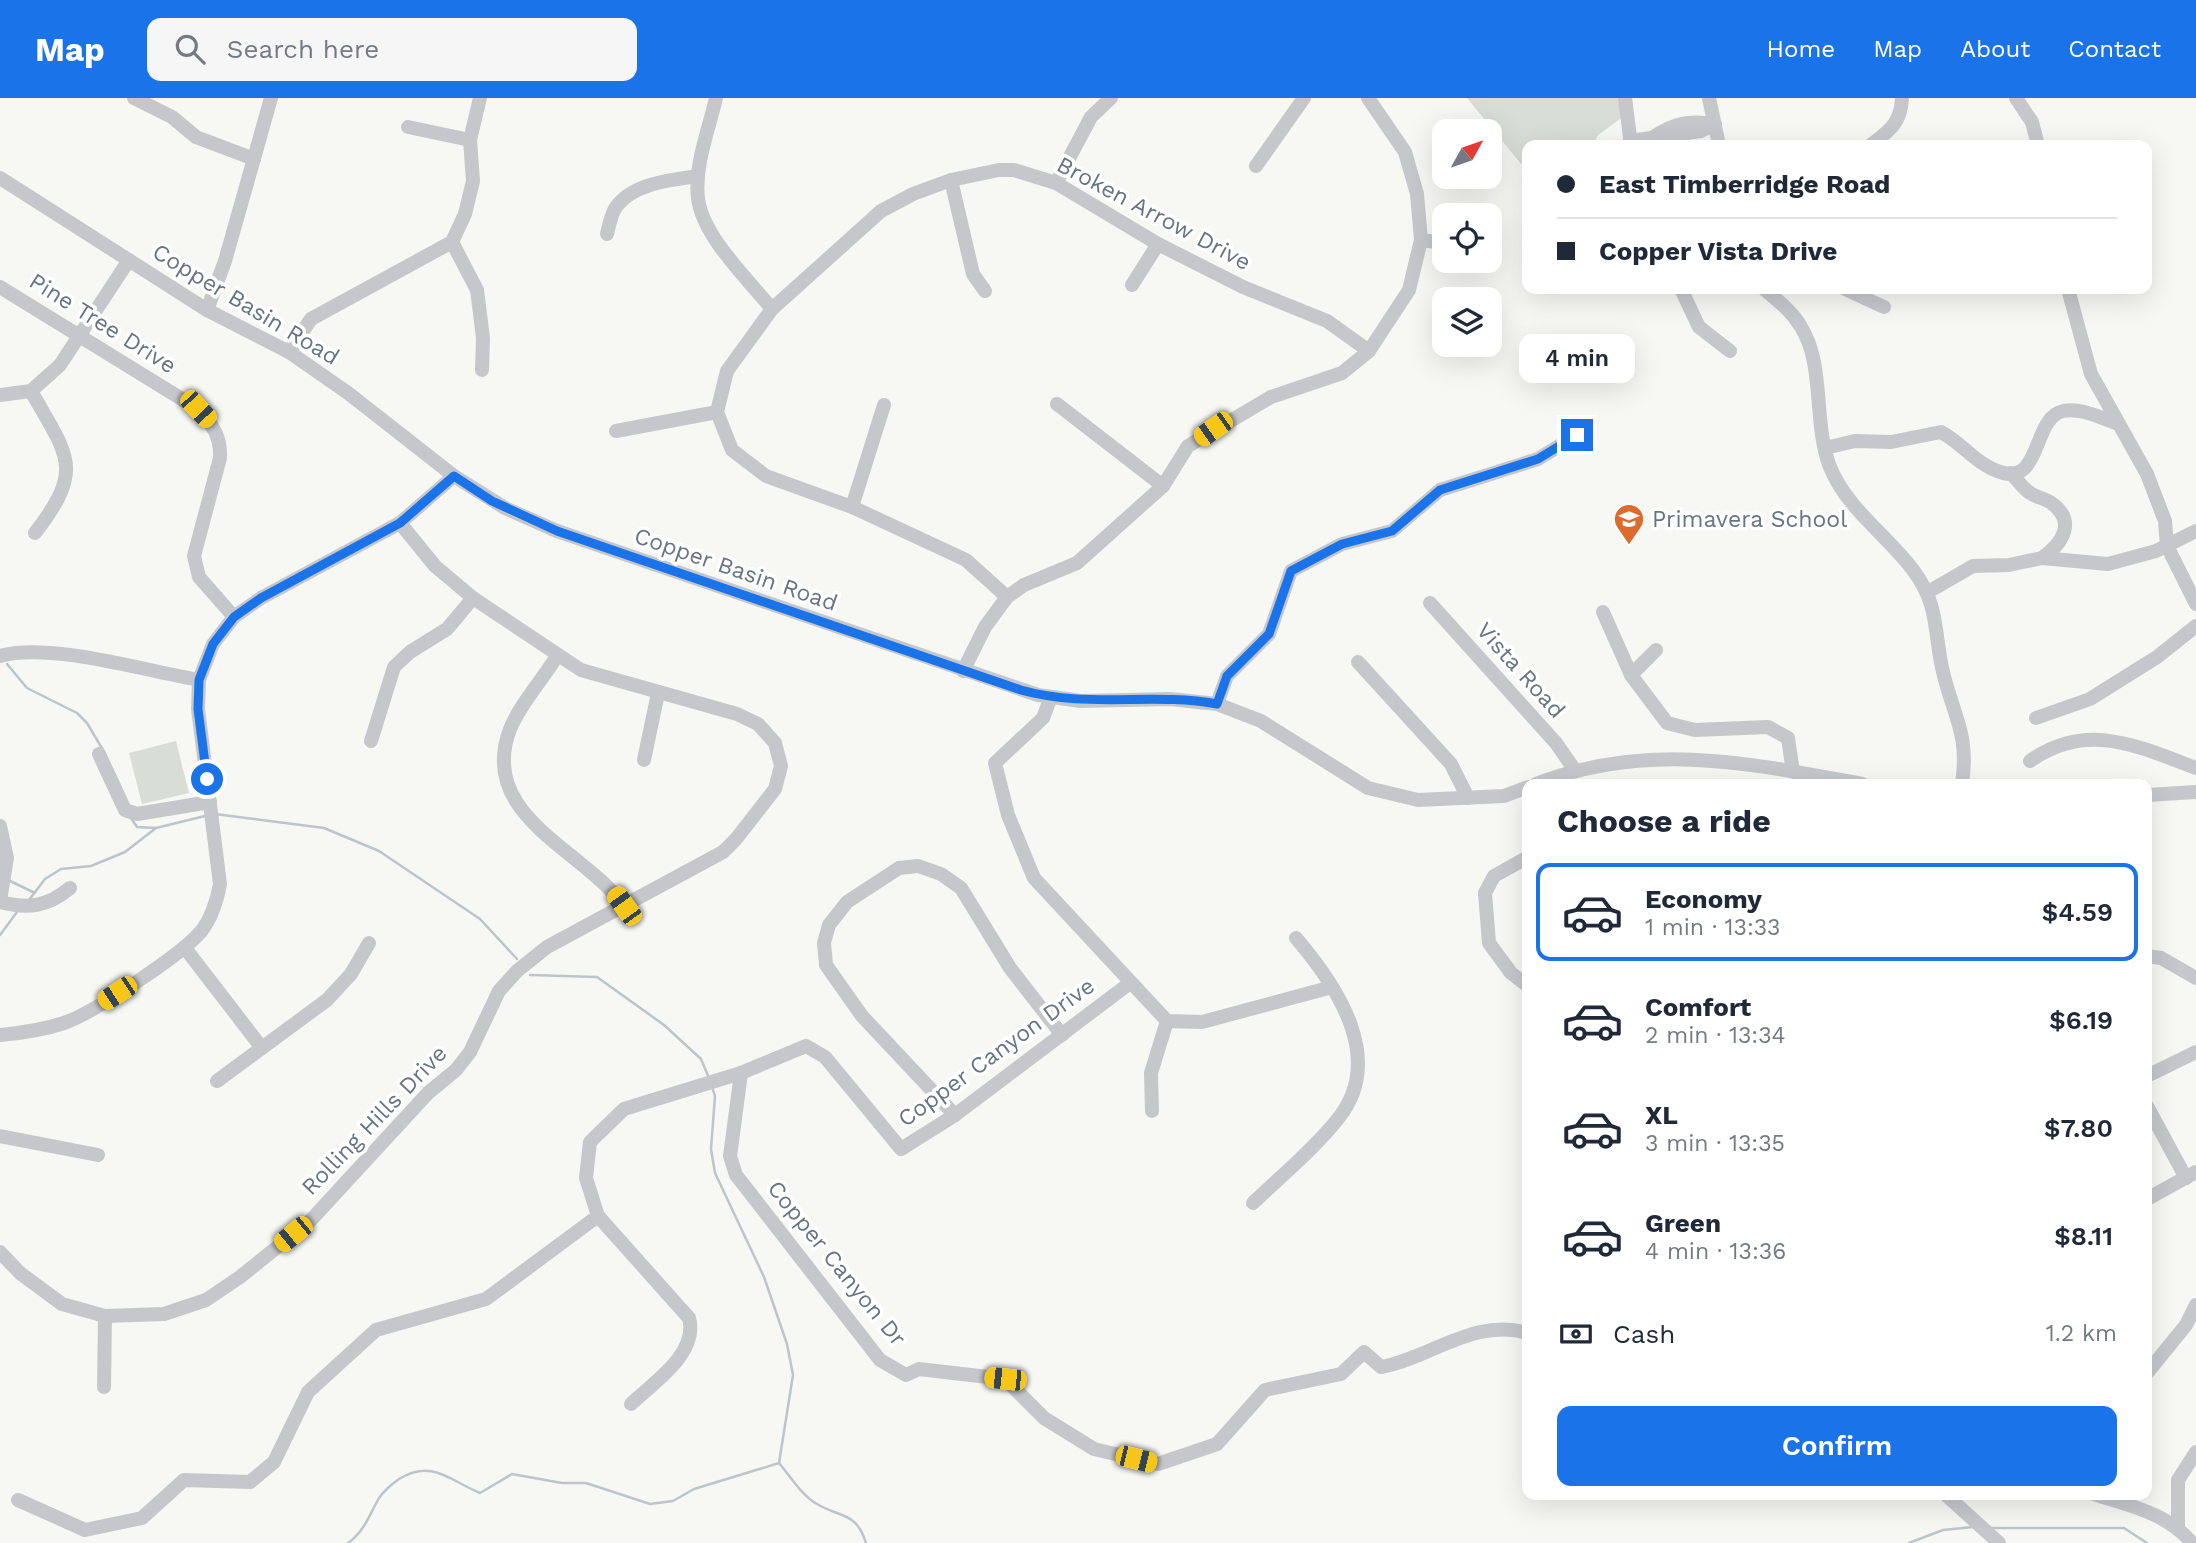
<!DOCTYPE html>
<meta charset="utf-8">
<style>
body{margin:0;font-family:"Work Sans",sans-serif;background:#f6f6f7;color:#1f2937;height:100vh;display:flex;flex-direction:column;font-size:26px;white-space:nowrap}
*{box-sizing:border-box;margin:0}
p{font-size:23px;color:#747a83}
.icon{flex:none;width:38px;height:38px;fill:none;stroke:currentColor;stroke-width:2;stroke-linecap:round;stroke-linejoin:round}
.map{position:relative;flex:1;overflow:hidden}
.panel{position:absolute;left:1522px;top:681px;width:630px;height:721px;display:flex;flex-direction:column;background:#fff;border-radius:14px;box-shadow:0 7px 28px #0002}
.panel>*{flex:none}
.top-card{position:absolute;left:1522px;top:42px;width:630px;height:154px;border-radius:14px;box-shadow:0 7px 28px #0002;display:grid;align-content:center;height:154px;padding:0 35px;background:#fff}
.needle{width:46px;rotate:50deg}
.fabs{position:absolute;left:1432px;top:21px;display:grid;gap:14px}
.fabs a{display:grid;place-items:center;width:70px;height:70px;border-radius:14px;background:#fff;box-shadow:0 7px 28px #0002;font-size:35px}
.end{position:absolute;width:32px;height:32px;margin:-16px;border:9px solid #1a73e8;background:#fff;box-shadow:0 0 0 4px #fff}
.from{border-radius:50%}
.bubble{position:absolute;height:49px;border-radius:14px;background:#fff;box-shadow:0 7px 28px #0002;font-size:23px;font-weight:600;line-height:49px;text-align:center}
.car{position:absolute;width:21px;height:42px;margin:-21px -10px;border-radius:9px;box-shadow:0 0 5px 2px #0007;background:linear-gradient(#f5c518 24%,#345 0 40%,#f5c518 0 76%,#345 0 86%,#f5c518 0)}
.top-card b{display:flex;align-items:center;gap:24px;height:66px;font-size:26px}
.top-card b+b{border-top:2px solid #e0e1e3}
.top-card i{width:18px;height:18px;background:#1f2937}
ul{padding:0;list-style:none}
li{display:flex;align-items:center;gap:21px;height:98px;margin:0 14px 10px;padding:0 21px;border:4px solid transparent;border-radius:14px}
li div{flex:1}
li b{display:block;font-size:26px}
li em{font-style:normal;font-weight:600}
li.current{border-color:#1a73e8}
li>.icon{width:63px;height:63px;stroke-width:1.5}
h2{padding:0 35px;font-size:32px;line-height:84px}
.pay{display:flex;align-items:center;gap:18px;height:77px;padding:0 35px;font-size:26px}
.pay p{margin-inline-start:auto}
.primary-button{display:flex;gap:14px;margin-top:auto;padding:14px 35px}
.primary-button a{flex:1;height:80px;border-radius:14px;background:#1a73e8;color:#fff;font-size:28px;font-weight:600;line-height:80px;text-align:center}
header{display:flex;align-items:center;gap:42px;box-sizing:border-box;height:98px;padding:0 35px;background:#1a73e8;color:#fff}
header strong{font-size:33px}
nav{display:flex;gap:38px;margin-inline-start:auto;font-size:24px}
.search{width:490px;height:63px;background:#f6f6f7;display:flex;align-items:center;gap:18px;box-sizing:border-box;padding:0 24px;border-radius:14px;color:#747a83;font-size:26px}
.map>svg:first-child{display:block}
</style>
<header>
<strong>Map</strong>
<div class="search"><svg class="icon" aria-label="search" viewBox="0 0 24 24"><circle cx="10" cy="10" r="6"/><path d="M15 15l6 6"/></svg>Search here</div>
<nav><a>Home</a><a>Map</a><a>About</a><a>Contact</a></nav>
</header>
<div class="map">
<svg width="2196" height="1445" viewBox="0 0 2196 1445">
<rect width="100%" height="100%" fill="#f7f7f4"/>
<!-- green -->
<g fill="#d8ded5">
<path d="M1467,0h152l4,19 -25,18 -5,10h-65v18l-7,1z"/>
<path d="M176,643l13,52 -47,11 -13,-51z"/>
</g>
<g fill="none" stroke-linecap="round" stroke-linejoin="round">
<!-- stream -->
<g stroke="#bcc5cb" stroke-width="2.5">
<path d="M7,566l20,24 50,25 10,10 16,27"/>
<path d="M215,716l109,14 55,23 101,68 37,40"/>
<path d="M131,720l6,9 19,1 49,-12"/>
<path d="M10,783l25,12"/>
<path d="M29,802l16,-21 16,-10 30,-3 34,-14 31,-24"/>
<path d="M0,837l17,-23"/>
<path d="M530,877l67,2 67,48 37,34 8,19"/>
<path d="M712,989l3,9 -4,53 4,24 49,104 23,67 6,31 -14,88c11,13 23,33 38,41 23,14 39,7 49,39"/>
<path d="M1990,1430h134l23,15"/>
<path d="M348,1445c16,-11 22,-29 31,-45 5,-7 13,-14 20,-19 33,-20 50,1 81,14l32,-19 50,9h24l64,21 23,-3 21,-12 85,-26"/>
<path d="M1909,1445l34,-13 30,-3"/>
</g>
<!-- minor -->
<g stroke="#c5c7cb" stroke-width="14">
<path d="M134,0l38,19 24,20 58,22"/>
<path d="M716,0c-7,31 -22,68 -18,100 4,38 50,81 74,111"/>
<path d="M1625,0l6,47"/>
<path d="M1709,0l10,47"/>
<path d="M2016,0l16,24 6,23"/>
<path d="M408,29l62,13"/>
<path d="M1630,43l71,-10 14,-7c-26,-4 -41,-1 -63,14"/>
<path d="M1871,47c19,-15 30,-22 31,-47"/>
<path d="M1256,68l48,-68"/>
<path d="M0,80l207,132 82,42 59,41 106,83 51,32 52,23 481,164 43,6 89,-2 47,5 44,17 107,67 50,12 86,-4 24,-9"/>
<path d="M951,82l22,94 12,17"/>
<path d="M1056,85l35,-66 20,-19"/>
<path d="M607,136c2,-8 4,-20 9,-27 17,-24 55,-27 82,-31"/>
<path d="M1421,142l23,3"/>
<path d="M452,144l25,48 6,48 -1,32"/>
<path d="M1132,187l26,-41"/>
<path d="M0,189l198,122c15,16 23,28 22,49l-26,98 5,21 35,40"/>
<path d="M1681,191l18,38 31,24"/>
<path d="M1764,191c14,12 28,22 37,38 24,37 12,98 29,140 17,42 57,68 83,103 28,37 20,65 31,106 11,43 25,59 18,108"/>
<path d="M1845,191l39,18"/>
<path d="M2068,191l23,85 56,100 18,47 2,25 29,58"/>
<path d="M207,212l18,-49 46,-163"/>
<path d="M289,254l22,-33 141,-77 13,-28 8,-33 -3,-41 10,-42"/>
<path d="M31,293c37,66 54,77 4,142"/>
<path d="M0,297l31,-4 29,-26 69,-105"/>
<path d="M1057,306l106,82"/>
<path d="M717,314l10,-41 45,-62 109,-98 32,-17 38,-14 48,-10h15l42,13 102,61 85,43 84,34 42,30"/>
<path d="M717,314l15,38 34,26 86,31 114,53 41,37"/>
<path d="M616,333l101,-19"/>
<path d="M1825,350l30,-7 36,1 50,-10c21,11 36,33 59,40 42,14 32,-54 63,-61 17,-4 38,7 53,12"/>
<path d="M2011,375c6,6 11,15 19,20 6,4 13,5 20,9 28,19 12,42 -8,56"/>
<path d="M852,409l32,-102"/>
<path d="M1928,494l45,-26 36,-1 33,-7 66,6 48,-13 40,-20"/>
<path d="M1430,505l126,140 18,26"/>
<path d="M1603,514l28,63 36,48 28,7 73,-3 20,11 5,34"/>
<path d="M0,558c50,-14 146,15 199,24"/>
<path d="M557,558c-14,23 -37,48 -47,73 -33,87 73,120 114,177"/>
<path d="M1358,564l93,102 17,34"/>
<path d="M963,573l22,-44 22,-30 17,-12 53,-22 86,-77 25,-40 83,-49 71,-24 27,-22 40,-61 12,-50 -4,-46 -12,-42 -37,-54"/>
<path d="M1631,577l25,-25"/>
<path d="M1051,599l-8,21 -48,45 13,52 26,63 133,143 35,1 130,-35"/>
<path d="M1217,606l10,-28 42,-42 22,-63 51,-27 50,-13 48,-41 98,-31 39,-24"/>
<path d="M2036,620l54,-19 67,-42 39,-31"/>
<path d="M371,643l23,-74 16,-15 37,-23 26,-31"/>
<path d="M99,656l26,56 12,4 73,-12"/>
<path d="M644,662l14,-67"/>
<path d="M2030,663c57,-40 107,-15 166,7"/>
<path d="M1536,686c111,-43 213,-21 326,0"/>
<path d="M2147,697l49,-3"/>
<path d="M0,728l7,32 -7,43"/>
<path d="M1528,759l-34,19 -9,17 4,50 22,30 17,13"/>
<path d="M0,804c28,7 47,5 70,-14"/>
<path d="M185,850l77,100"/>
<path d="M2147,858l14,2 35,20"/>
<path d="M0,937c22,-2 43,-5 64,-12 29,-10 121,-70 139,-94 10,-14 14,-29 17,-45l-22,-175 1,-29 14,-36 21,-27 27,-19 139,-75 54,-47"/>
<path d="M741,975l-11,83 6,19 144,185 26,15 13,-6 86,10 39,39 50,31 64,15 59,-20 48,-54 76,-16 23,-22 17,15c50,-9 93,-50 147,-34"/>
<path d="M2147,978l49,-24"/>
<path d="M217,983l110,-81 24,-26 18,-31"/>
<path d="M2147,1008l39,72"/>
<path d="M1152,1013l-1,-38 16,-52"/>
<path d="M955,1017l-93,-99 -36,-51 -2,-22 5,-18 18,-23 52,-34 19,-2 23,8 20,14 49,80 52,67"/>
<path d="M0,1038l98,19"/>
<path d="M2147,1101l49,-27"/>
<path d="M1253,1105c28,-27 60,-53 84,-83 50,-60 0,-134 -41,-182"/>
<path d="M598,1118l91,102c10,35 -35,64 -58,86"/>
<path d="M0,1154l20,21 42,31 43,12 59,-2 42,-14 34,-23 71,-57 117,-127 28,-23 14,-18 29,-61 18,-20 30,-24 176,-95 13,-13 39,-50 6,-23 -6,-23 -17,-19 -21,-10 -156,-44 -108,-72 -38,-32 -35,-43"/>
<path d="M2147,1275l39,-48 10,-20"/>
<path d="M104,1289l1,-71"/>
<path d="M1945,1396l54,49"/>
<path d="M2094,1396c36,12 73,19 98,49"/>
<path d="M18,1402l67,30 57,-12 42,-38 66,2 24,-20 34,-70 68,-62 110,-31 112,-83 -12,-38 4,-36 34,-33 117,-36 65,-27 19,11 76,92 54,-34 175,-132"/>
<path d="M2178,1428v-46l18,-28"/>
</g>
</g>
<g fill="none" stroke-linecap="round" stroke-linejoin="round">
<!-- route -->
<path stroke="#1a73e8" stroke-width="9" d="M207,681l-9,-70 1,-29 14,-36 21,-27 27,-19 139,-75 54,-47 38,25 65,30 464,159c67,19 130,2 196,14l10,-28 42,-42 22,-63 51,-27 50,-13 48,-41 98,-31 39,-24"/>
</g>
<!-- icons -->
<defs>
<g id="school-pin" transform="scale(1.575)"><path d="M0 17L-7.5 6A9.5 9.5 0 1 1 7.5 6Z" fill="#de6b2d" stroke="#fff"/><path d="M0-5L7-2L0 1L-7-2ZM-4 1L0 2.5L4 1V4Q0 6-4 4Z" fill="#fff"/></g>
</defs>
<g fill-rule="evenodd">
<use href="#school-pin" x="1629" y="421"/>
</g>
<g text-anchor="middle" stroke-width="7" stroke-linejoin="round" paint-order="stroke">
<!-- street labels -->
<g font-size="23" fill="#677484" stroke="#fff">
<text transform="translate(1154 115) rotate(28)" y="8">Broken Arrow Drive</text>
<text transform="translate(246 206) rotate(31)" y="8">Copper Basin Road</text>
<text transform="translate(103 225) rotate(32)" y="8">Pine Tree Drive</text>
<text transform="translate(736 471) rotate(19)" y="8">Copper Basin Road</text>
<text transform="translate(1521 572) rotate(48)" y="8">Vista Road</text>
<text transform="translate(996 954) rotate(-36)" y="8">Copper Canyon Drive</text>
<text transform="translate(374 1022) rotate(-46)" y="8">Rolling Hills Drive</text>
<text transform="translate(837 1165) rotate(51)" y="8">Copper Canyon Dr</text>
</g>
<!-- poi labels -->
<g font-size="23" fill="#677484" stroke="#fff" text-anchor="start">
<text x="1652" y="429">Primavera School</text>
</g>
</g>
</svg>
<div class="fabs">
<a><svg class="needle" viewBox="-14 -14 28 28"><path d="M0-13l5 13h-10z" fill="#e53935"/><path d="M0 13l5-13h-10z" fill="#747a83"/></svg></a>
<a><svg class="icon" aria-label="locate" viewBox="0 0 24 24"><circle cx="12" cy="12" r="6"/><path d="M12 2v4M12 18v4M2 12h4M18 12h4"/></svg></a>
<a><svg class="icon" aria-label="layers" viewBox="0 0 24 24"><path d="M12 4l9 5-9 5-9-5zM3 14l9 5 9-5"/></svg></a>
</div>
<i class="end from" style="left:207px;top:681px"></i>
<i class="end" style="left:1577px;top:337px"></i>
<div class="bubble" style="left:1519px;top:236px;width:116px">4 min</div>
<i class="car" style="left:198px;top:311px;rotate:137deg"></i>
<i class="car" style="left:1213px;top:331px;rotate:235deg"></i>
<i class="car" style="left:624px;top:808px;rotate:324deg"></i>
<i class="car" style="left:117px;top:895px;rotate:237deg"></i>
<i class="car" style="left:293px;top:1136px;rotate:231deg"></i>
<i class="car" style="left:1005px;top:1281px;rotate:276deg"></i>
<i class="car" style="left:1136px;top:1361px;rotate:104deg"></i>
<div class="top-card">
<b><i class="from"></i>East Timberridge Road</b>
<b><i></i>Copper Vista Drive</b>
</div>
<section class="panel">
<h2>Choose a ride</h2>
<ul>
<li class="current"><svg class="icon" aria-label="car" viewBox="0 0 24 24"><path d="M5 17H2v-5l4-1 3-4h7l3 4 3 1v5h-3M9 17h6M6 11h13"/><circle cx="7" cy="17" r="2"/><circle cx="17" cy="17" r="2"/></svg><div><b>Economy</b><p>1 min · 13:33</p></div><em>$4.59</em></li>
<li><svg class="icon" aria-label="car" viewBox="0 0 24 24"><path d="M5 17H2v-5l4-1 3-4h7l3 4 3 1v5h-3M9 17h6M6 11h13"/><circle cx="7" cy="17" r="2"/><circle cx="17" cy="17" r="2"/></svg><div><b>Comfort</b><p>2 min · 13:34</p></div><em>$6.19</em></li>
<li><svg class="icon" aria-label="car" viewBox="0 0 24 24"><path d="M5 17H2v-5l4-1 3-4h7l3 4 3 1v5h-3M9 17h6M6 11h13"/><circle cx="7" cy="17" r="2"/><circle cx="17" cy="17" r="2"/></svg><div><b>XL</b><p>3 min · 13:35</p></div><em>$7.80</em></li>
<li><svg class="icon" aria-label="car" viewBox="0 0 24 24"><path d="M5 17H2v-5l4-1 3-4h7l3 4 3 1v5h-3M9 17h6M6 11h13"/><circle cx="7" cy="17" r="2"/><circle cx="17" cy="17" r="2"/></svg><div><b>Green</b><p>4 min · 13:36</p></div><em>$8.11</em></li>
</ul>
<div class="pay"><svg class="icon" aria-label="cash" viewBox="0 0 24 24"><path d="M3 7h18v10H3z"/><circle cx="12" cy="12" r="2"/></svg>Cash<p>1.2 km</p></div>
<div class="primary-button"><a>Confirm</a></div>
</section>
</div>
